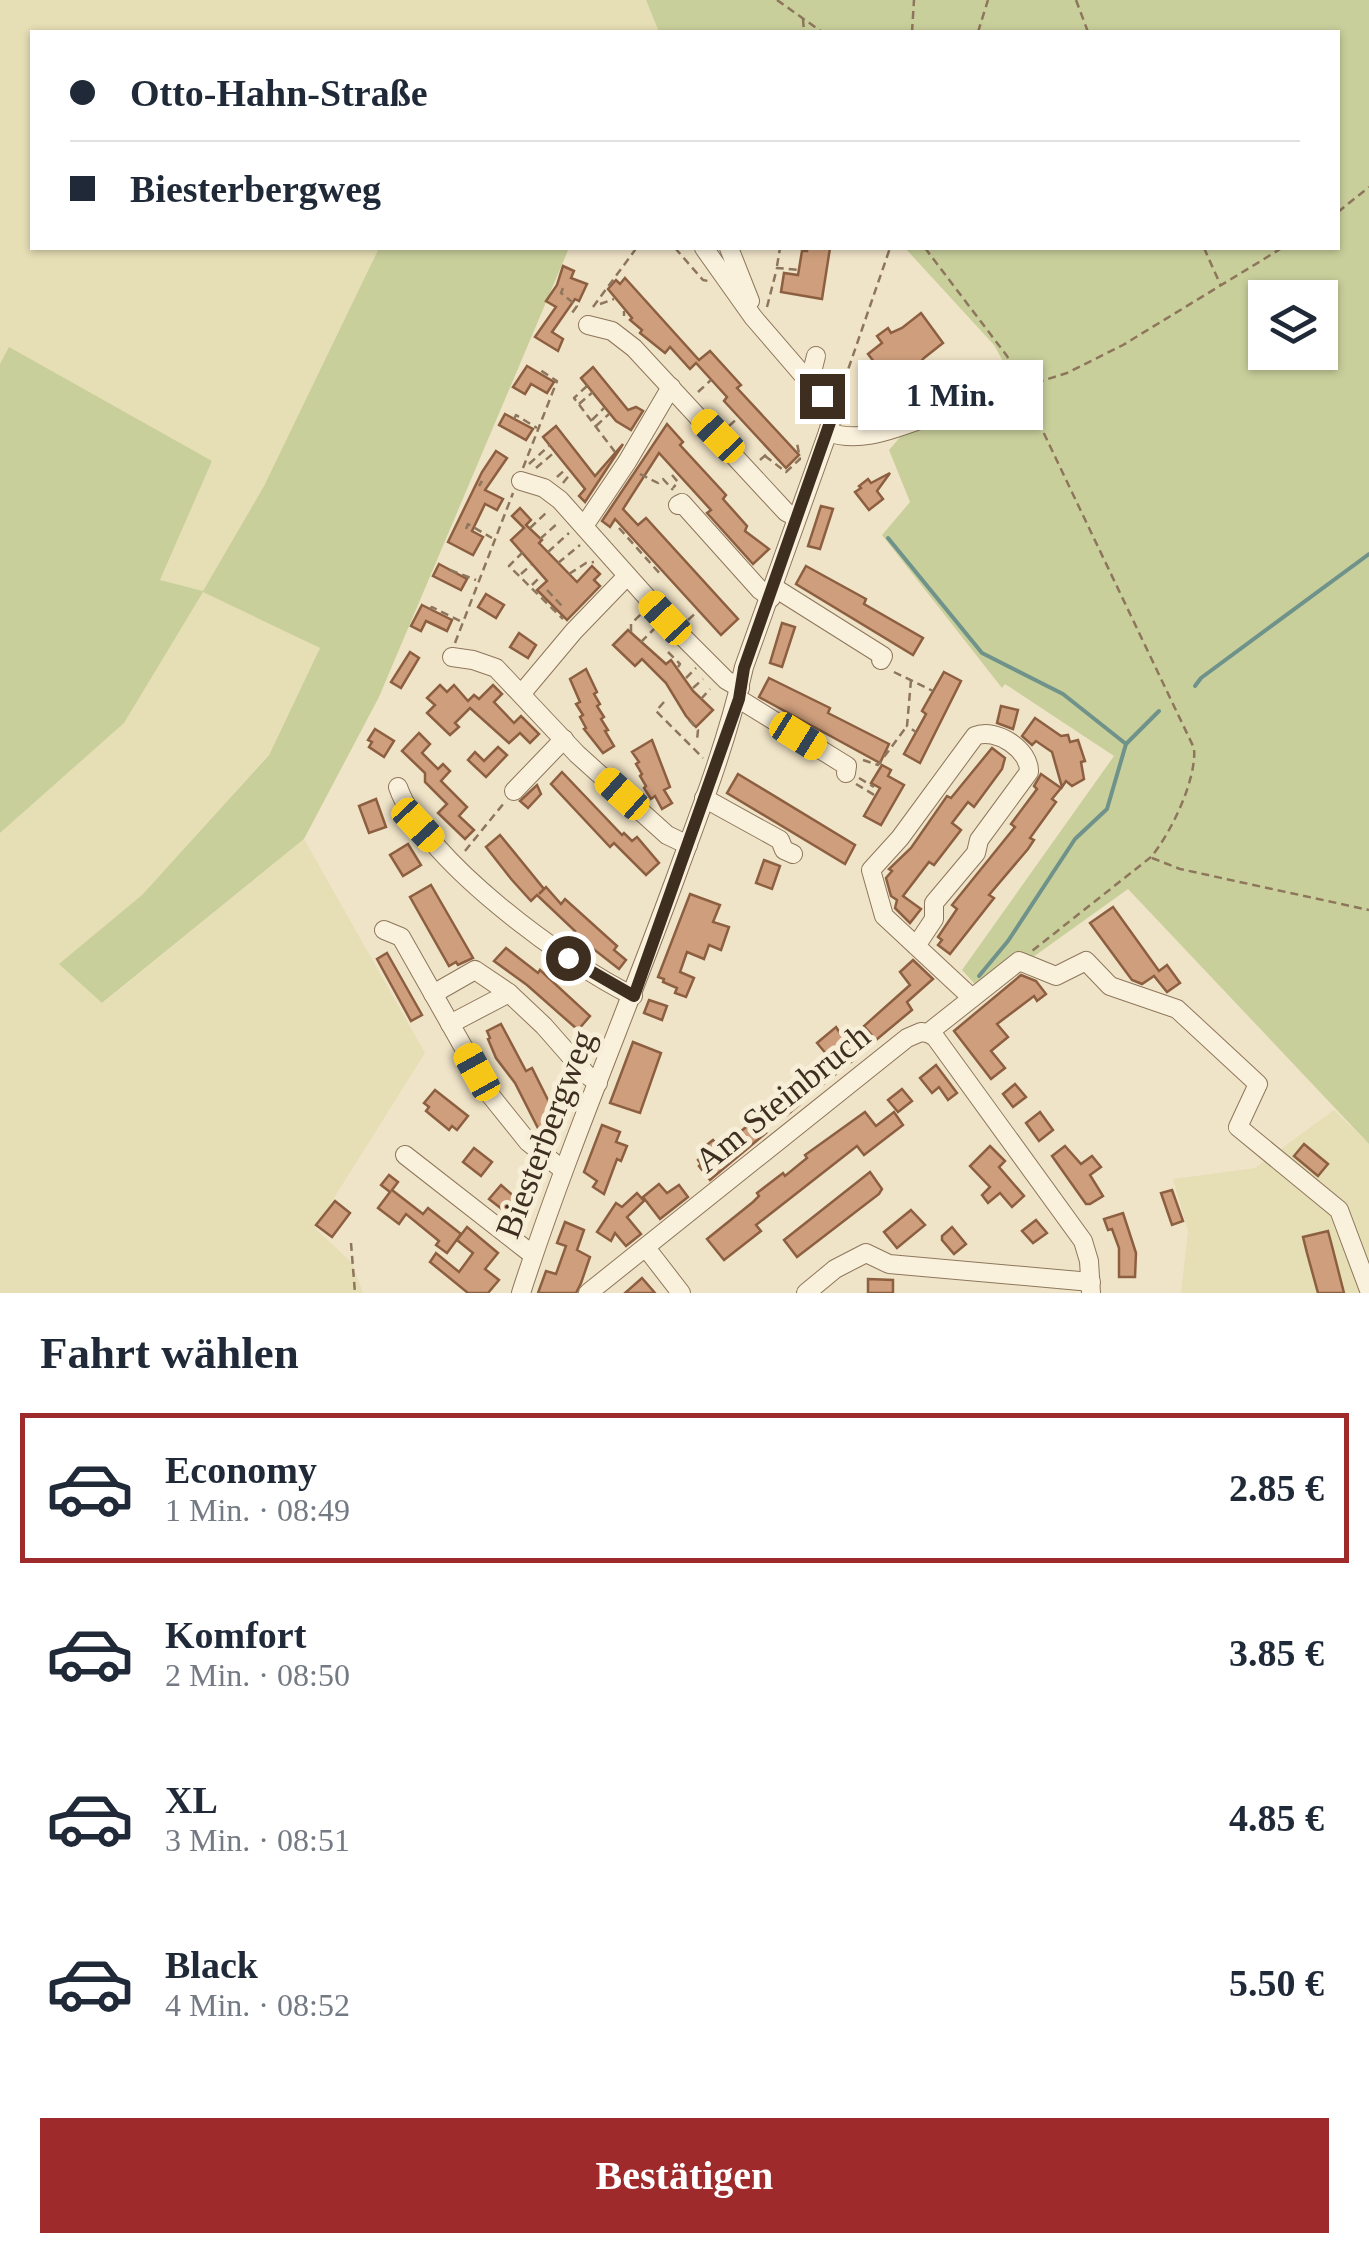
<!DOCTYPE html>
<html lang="de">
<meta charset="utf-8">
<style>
body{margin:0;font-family:"Times New Roman",serif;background:#f6f6f7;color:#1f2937;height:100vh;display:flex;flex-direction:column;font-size:38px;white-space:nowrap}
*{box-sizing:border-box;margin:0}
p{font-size:32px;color:#747a83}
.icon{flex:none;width:55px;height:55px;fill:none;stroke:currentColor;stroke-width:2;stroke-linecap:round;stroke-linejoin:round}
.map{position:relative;height:1293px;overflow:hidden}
.side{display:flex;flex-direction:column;background:#fff;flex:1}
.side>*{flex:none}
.banner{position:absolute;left:30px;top:30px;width:1310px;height:220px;border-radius:0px;box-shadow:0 2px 8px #0004;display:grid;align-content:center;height:220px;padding:0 40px;background:#fff}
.controls{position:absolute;left:1248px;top:280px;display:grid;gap:20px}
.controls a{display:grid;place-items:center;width:90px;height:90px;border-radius:0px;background:#fff;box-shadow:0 2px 8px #0004;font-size:50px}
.end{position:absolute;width:45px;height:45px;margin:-22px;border:12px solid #3d2e20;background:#fff;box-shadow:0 0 0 5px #fff}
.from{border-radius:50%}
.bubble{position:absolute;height:70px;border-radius:0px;background:#fff;box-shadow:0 2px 8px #0004;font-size:32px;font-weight:700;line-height:70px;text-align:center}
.car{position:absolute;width:30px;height:60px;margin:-30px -15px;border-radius:12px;box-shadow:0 0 8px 2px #0007;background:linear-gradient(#f5c518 24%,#345 0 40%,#f5c518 0 76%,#345 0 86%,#f5c518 0)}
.banner b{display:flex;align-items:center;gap:35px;height:95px;font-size:38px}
.banner b+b{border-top:2px solid #e0e1e3}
.banner i{width:25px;height:25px;background:#1f2937}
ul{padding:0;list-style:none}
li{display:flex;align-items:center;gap:30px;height:150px;margin:0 20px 15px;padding:0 20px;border:5px solid transparent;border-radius:0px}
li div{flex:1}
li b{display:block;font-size:38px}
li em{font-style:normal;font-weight:700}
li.on{border-color:#9e2a2b}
li>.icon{width:90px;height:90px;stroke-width:1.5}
h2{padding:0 40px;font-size:45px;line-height:120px}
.cta{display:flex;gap:20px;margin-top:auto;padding:20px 40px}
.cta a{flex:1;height:115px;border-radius:0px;background:#9e2a2b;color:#fff;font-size:40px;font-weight:700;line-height:115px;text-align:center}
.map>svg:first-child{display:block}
</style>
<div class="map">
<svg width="1369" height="1293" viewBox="0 0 1369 1293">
<rect width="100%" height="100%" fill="#f0e4c8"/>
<!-- farmland -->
<g fill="#e6deb5">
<path d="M0,0h646l13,32h-627v216h347l-115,238 -61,105 117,57 -51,106 -127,141 -82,69 43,39 201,-164 121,214 -110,175 37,35 11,30h-363v-460l124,-110 78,-132 -42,-11 52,-119 -212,-97z"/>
<path d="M1334,1110l35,34v149h-188l7,-62 -15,-52 82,-11z"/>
</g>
<!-- green -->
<g fill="#c9cf9b" fill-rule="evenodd">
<path d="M646,0h723v1144l-241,-255 -145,104 -21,-23 152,-214 -109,-72 -3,4 -120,-153 28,-33 -21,-52 13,-15 36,-13 -7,-18 80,-28 -17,-31 -89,-97h433v-216h-679zM1265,298h55v54h-55z"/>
<path d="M379,248h190l-190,449 -75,142 -202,164 -43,-39 83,-69 127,-140 51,-107 -117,-56 -79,131 -124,110v-469l9,-17 203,114 -52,119 43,11 61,-105z"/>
</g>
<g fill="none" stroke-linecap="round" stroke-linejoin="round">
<!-- stream -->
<g stroke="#6f938a" stroke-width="4">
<path d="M888,538l94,115 81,41 63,50"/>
<path d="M1195,686l6,-8 168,-124"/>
<path d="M979,976l29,-35 67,-102 32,-30 19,-65 33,-33"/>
</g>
</g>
<!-- building -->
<g fill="#cf9f7d" stroke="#8d5f41" stroke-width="2.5">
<path d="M807,248h23l-8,51 -41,-7 3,-19 14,2 4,-24h5z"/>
<path d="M563,266l11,5 -3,7 16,6 -8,17 -4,-2 -23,33 11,7 -5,12 -23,-14 21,-30 -10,-6 11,-16z"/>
<path d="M625,278l74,82 11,-9 31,34 -4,3 62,67 -13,13 -62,-67 3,-4 -31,-34 -6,6 -20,-22 -5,6 -25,-20 2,-3 -12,-10 2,-2 -24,-29 8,-9 4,4z"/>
<path d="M921,313l22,30 -19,15 -7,8 4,5 -11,8 -5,-7 -15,11 -22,-29 14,-11 -5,-7 11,-8 3,5 11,-5z"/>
<path d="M527,366l27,16 -7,11 -16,-9 -6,10 -12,-7z"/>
<path d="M593,367l35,43 8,-3 7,4 -12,19 -15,-9 -35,-43z"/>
<path d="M505,414l28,15 -7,11 -27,-15z"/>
<path d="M667,424l16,18 -3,3 46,50 -3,4 24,27 -2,5 24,18 -16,15 -46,-51 4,-3 -52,-57 -36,56 15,16 8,-7 92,101 -17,16 -106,-116 -5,8 -8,-6z"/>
<path d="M556,426l39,50 28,-32 -38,58 -6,-6 6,-7 -42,-52z"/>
<path d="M496,451l11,7 -22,32 18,9 -6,11 -12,-6 -13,27 11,6 -10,18 -25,-13 34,-70z"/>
<path d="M890,473l-13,18 6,8 -14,11 -14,-18 6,-4 -2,-2 9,-7 3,4z"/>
<path d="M821,506l12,3 -13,40 -12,-3z"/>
<path d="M520,508l11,12 -5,5 16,15 -3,3 38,39 15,-16 8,8 -6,6 6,6 -33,34 -30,-30 10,-9 -36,-41 13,-12 -12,-12z"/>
<path d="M439,564l28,15 -6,11 -28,-14z"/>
<path d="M806,566l60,33 -2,5 59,34 -10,17 -117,-71z"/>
<path d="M486,594l18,11 -8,13 -18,-11z"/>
<path d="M422,605l30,15 -5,11 -21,-10 -5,10 -10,-5z"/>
<path d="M782,623l13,4 -13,40 -12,-4z"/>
<path d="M628,630l38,34 5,-4 22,31 20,19 -17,17 -10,-11 -20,-33 -24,-24 -7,7 -22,-21z"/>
<path d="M519,633l17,12 -8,13 -18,-11z"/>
<path d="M410,652l9,6 -18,30 -10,-6z"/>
<path d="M586,669l11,23 -3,2 6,10 -3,2 7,11 -3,2 7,11 -3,1 9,15 -11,7 -19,-24 2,-1 -6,-11 3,-2 -7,-11 4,-2 -10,-23z"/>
<path d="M944,672l17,9 -41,82 -16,-9 22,-40 -4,-3z"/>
<path d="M769,678l61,30 -2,5 61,31 -9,19 -121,-66z"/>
<path d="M440,685l7,7 7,-7 14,16 6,-6 5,4 14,-14 9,9 -8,8 20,21 7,-7 18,18 -9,9 -10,-10 -11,10 -39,-35 -15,15 4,4 -9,8 -23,-22 8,-8 -8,-7z"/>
<path d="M1001,706l17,4 -5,19 -16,-6z"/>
<path d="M1035,718l26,18 7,-1 2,7 8,-2 7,21 -4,1 3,17 -12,7 -6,-5 -4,6 -10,-35 -16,-11 -4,4 -10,-9z"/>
<path d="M375,729l19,12 -10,16 -15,-10 3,-5 -4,-2z"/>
<path d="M419,733l11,11 -8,9 16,16 5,-5 7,7 -9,10 26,26 -8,9 15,14 -9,9 -27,-26 9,-9 -22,-22v-9l-23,-22z"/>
<path d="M652,740l18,47 -6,3 8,13 -10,6 -7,-13 -4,3 -7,-11 2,-2 -6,-10 2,-2 -6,-10 3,-2 -7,-10z"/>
<path d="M498,747l9,8 -21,22 -18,-17 7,-8 9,9z"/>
<path d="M992,748l13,10 -3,11 -28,38 -6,-5 -16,21 9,7 -27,35 -5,-3 -26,34 18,13 -11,14 -15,-15 2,-8 -6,-4 -5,-18 6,-7 -3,-2 22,-21 36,-52 4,2z"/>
<path d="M882,765l9,5 -3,6 16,9 -23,40 -17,-9 16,-28 -9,-5z"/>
<path d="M562,772l60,63 2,-2 8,8 5,-4 22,26 -13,12 -32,-32 -4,4 -59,-63z"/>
<path d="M738,774l117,71 -10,19 -118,-71z"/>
<path d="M1041,774l20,14 -9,11 4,3 -26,36 4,2 -6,9 -39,46 5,3 -44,56 -12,-9 4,-5 -4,-3 19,-28 -5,-4 63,-78 -4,-3 26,-35 -3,-3z"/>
<path d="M537,785l4,9 -13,14 -8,-7z"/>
<path d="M376,799l10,28 -17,6 -10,-27z"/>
<path d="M500,835l44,54 -5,5 7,-7 15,17 4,-5 52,47 -3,4 12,10 -7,9 -46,-36 2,-2 -38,-36 -6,6 -19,-21 -26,-33z"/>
<path d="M408,844l13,21 -18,11 -13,-21z"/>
<path d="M764,860l16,6 -8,23 -16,-6z"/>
<path d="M431,885l42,73 -15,7 -2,-3 -7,4 -39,-69z"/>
<path d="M690,894l30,11 -7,17 16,5 -8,23 -12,-5 -5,14 -17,-7 -7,20 14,6 -8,19 -11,-4 2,-5 -14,-6 1,-3 -6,-2z"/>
<path d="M1113,907l46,64 8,-6 13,18 -13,9 -13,-16 -12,8 -10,-4 -42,-57z"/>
<path d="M506,948l32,25 2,-3 50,46 -12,14 -51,-45 -33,-24z"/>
<path d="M387,953l35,62 -11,6 -34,-62z"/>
<path d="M913,960l20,19 -26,23 5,8 -36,30 -12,-14 46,-41 -10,-13z"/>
<path d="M1021,975l15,6 10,13 -9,7 -3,-5 -37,28 11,13 -17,14 14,17 -14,11 -37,-48z"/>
<path d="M649,1000l18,6 -5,14 -18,-7z"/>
<path d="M501,1024l25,47 6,-3 19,38 5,-3 10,19 -24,14 -27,-53 -19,-25 -8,-19 2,-1 -3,-7z"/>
<path d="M836,1027l20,31 -38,30 -12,-14 22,-18 -11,-13z"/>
<path d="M633,1042l28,11 -21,60 -30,-10z"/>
<path d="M936,1065l21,28 -9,7 -9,-13 -7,6 -12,-15z"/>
<path d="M1015,1084l11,13 -13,10 -10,-13z"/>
<path d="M902,1089l10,12 -14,11 -10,-12z"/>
<path d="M435,1090l33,26 -11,14 -5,-4 -3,4 -23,-19 3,-4 -5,-4z"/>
<path d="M787,1092l12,13 -12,10 -11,-13z"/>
<path d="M865,1112l11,14 18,-14 9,13 -39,30 -7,-9 -101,79 5,6 -37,29 -17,-21 46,-37 6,-6 -2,-3 26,-20 2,3 22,-18 -2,-3z"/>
<path d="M1040,1112l13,18 -14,11 -13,-18z"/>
<path d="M754,1120l12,13 -56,47 -11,-14 2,-2 -3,-4 9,-8 -3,-5 9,-7 5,6 11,-8 2,2z"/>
<path d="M602,1125l18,7 -4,10 11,4 -6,15 -4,-2 -13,35 -11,-7 4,-6 -13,-9z"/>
<path d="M1304,1144l24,20 -10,12 -24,-20z"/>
<path d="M990,1146l15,15 -6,6 25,29 -12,11 -12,-14 -12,10 -6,-8 8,-8 -20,-21z"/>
<path d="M1065,1146l16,18 11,-8 9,11 -11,8 13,21 -13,8h-4l-34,-48z"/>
<path d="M474,1148l18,14 -11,14 -18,-14z"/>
<path d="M870,1172l12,17 -3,5 -82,63 -13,-17z"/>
<path d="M389,1175l9,7 -6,8 31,24 5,-6 33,26 -14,19 -11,-8 3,-4 -33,-27 -7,10 -21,-16 12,-16 -9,-7z"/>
<path d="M659,1184l8,9 12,-8 9,12 -28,22 -17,-22z"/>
<path d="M501,1185l17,15 -11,13 -18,-14z"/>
<path d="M1172,1190l11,31 -11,4 -11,-32z"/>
<path d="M637,1193l7,8 -17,16 14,17 -15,12 -11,-13 -4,8 -14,-9 19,-29 6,4z"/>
<path d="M335,1201l15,12 -18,24 -16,-12z"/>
<path d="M911,1210l14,15 -28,23 -13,-16z"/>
<path d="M1123,1213l13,40 -1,24h-16v-29l-7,-19 -4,1 -4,-11z"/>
<path d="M1036,1220l11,13 -14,10 -11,-12z"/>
<path d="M565,1222l19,8 -7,20 13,7 -9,26 -5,10h-38l8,-22 10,3 10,-28 -9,-3z"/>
<path d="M467,1227l31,26 -13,16 14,11 -11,13h-20l-38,-31 6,-9 23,19 14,-19 -16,-13z"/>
<path d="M952,1227l14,17 -12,10 -12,-14v-4z"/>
<path d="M1328,1231l4,15 12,47h-26l-11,-40 -4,-16z"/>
<path d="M642,1278l13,15h-30z"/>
<path d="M868,1279l25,1v13h-25z"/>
</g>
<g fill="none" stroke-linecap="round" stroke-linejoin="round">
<!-- minor casing -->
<g stroke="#8d765c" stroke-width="20">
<g id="minor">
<path d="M704,248l49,69 81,94 -6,21"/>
<path d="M729,248l21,53"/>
<path d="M588,325l24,6 22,17 152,164 10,5"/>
<path d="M810,380l6,-24"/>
<path d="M521,481l23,7 16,12 117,131 49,49 14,8"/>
<path d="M678,505l4,-2 78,87 11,8"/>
<path d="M584,526l43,-64 44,-75"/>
<path d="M775,588l108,68 -2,4"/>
<path d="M452,657l21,3 23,8 81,86 90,81 21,10"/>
<path d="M522,693l52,-62 53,-55"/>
<path d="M739,699l108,67 -1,7"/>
<path d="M398,787c25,72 167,176 235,209"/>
<path d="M514,791l50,-52"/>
<path d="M704,798l76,42 4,10 9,4"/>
<path d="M384,930l17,7 90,159 37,46 35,28"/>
<path d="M916,946l18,-27v-16l42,-50 3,-13 50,-68c1,-22 -33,-45 -54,-36l-75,102 -29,32 13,46 88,82"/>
<path d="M509,993l35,33 43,49 11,8"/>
<path d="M433,994l42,-24 34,23 -59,31"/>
<path d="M928,1033l7,4 148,204 6,20 2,32"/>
<path d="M405,1155l128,100"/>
<path d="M647,1249l34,44"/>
<path d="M521,1293c47,-145 108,-286 160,-430 24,-64 48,-129 63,-196l84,-235c35,13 71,-6 106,-17"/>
<path d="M588,1293l319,-255 14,-6 7,1 91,-72 37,15 30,-15 24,25 67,23 81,75 -20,43 101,83 30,80"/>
<path d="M806,1293l29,-24 31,-16 23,11 202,18"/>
</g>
</g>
<!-- path -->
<g stroke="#8d765c" stroke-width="2.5" stroke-dasharray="8 5" stroke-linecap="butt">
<path d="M777,0l45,32"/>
<path d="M1076,0l12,32"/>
<path d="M803,19l1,13"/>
<path d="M912,32l2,-32"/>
<path d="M978,32l10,-32"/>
<path d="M1338,212l31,-25"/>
<path d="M675,248l28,32 5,1"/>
<path d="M925,248l82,108 187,392c3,31 -23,85 -43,109l-119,94"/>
<path d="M1204,248l17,38"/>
<path d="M777,266l3,-18"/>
<path d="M563,288l-2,5 16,13 -5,7"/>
<path d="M600,304l14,-5"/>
<path d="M593,307l42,-57 -1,-2"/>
<path d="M767,307l10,-39 22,2"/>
<path d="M624,316v-5"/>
<path d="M587,386l-13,12 41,54"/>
<path d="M698,392l13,-12"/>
<path d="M840,393l50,-145"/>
<path d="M579,404l14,-12"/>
<path d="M949,410l118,-37 56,-28 159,-97"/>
<path d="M514,419l2,-4 21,13"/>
<path d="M592,420l12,-12"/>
<path d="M596,426l13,-12"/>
<path d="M729,426l10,-9"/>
<path d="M765,456l21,16 14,-13 -3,-16"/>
<path d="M760,460l10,-9"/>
<path d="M529,464l21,-19"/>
<path d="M523,468l34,-87 -17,-11"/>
<path d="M536,468l20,-17"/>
<path d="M640,474l18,9 5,-4 10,11"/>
<path d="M672,475l6,7 -5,6"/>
<path d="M557,477l10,-9"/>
<path d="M563,483l8,-10"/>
<path d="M479,486l3,-5"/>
<path d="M530,528l17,-16"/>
<path d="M619,528l43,48"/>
<path d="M466,529l2,-5 24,14"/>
<path d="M540,539l18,-16"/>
<path d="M523,552l-14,14 54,53"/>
<path d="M548,552l21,-19"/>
<path d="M558,563l22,-18"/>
<path d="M450,570l26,10"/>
<path d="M521,574l10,-9"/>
<path d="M569,574l17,-11 8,-1"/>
<path d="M532,585l9,-9"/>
<path d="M547,590l15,16"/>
<path d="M430,609l2,-2 28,14"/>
<path d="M688,620l10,-9"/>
<path d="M631,632v-8l10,-10"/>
<path d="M641,642l13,-13"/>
<path d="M455,643l58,-150"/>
<path d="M668,652l12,12 -2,3"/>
<path d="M894,672l39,19"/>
<path d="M686,678l10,-10"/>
<path d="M911,680l-4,46 9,6"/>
<path d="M693,688l10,-9"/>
<path d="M701,699l9,-10"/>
<path d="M664,702l-8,9 47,47"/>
<path d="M689,720l9,10 -1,10"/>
<path d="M863,760l15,5 29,-39"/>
<path d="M859,778l15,9"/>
<path d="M856,784l20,12"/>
<path d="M465,851l39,-48"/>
<path d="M1152,858l28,11 189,41"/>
<path d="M351,1243l4,50"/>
</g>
<!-- minor -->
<use href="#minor" stroke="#faf1dc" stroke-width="18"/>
</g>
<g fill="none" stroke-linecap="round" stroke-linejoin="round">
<!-- route -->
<path stroke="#3d2e20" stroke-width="12" d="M568,958l66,38 105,-297 5,-31 90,-257 -12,-15"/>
</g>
<g text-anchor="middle" stroke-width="10" stroke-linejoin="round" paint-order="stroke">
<!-- street labels -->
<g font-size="35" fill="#3d2e20" stroke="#f7eed8">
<text transform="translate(782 1098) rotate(-39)" y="12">Am Steinbruch</text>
<text transform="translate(545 1134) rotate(-69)" y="12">Biesterbergweg</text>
</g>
</g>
</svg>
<div class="controls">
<a><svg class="icon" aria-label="layers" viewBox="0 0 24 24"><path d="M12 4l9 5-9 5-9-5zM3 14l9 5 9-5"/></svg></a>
</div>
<i class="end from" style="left:568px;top:958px"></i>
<i class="end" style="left:822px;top:396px"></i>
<div class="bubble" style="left:858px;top:360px;width:185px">1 Min.</div>
<i class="car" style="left:718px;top:436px;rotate:316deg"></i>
<i class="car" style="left:665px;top:618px;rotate:317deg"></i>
<i class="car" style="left:798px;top:736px;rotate:122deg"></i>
<i class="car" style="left:622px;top:794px;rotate:312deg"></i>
<i class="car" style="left:418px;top:825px;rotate:137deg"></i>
<i class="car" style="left:477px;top:1072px;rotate:331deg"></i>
<div class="banner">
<b><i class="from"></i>Otto-Hahn-Straße</b>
<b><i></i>Biesterbergweg</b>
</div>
</div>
<section class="side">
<h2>Fahrt wählen</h2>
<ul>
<li class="on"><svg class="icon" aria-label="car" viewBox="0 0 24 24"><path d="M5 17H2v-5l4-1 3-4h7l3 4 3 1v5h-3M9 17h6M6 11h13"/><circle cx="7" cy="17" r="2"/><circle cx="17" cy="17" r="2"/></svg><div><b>Economy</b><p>1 Min. · 08:49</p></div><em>2.85 €</em></li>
<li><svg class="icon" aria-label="car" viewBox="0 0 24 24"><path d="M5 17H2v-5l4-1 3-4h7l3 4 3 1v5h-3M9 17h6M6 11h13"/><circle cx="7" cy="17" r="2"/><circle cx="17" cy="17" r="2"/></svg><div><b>Komfort</b><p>2 Min. · 08:50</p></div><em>3.85 €</em></li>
<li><svg class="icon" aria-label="car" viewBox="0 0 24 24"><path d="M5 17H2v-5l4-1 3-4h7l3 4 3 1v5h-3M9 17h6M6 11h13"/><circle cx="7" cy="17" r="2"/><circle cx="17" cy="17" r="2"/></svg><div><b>XL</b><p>3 Min. · 08:51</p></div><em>4.85 €</em></li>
<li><svg class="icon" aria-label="car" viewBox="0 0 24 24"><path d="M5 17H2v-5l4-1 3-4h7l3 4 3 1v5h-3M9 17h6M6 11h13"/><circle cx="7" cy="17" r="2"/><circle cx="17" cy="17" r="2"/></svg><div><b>Black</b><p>4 Min. · 08:52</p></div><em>5.50 €</em></li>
</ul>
<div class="cta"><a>Bestätigen</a></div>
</section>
